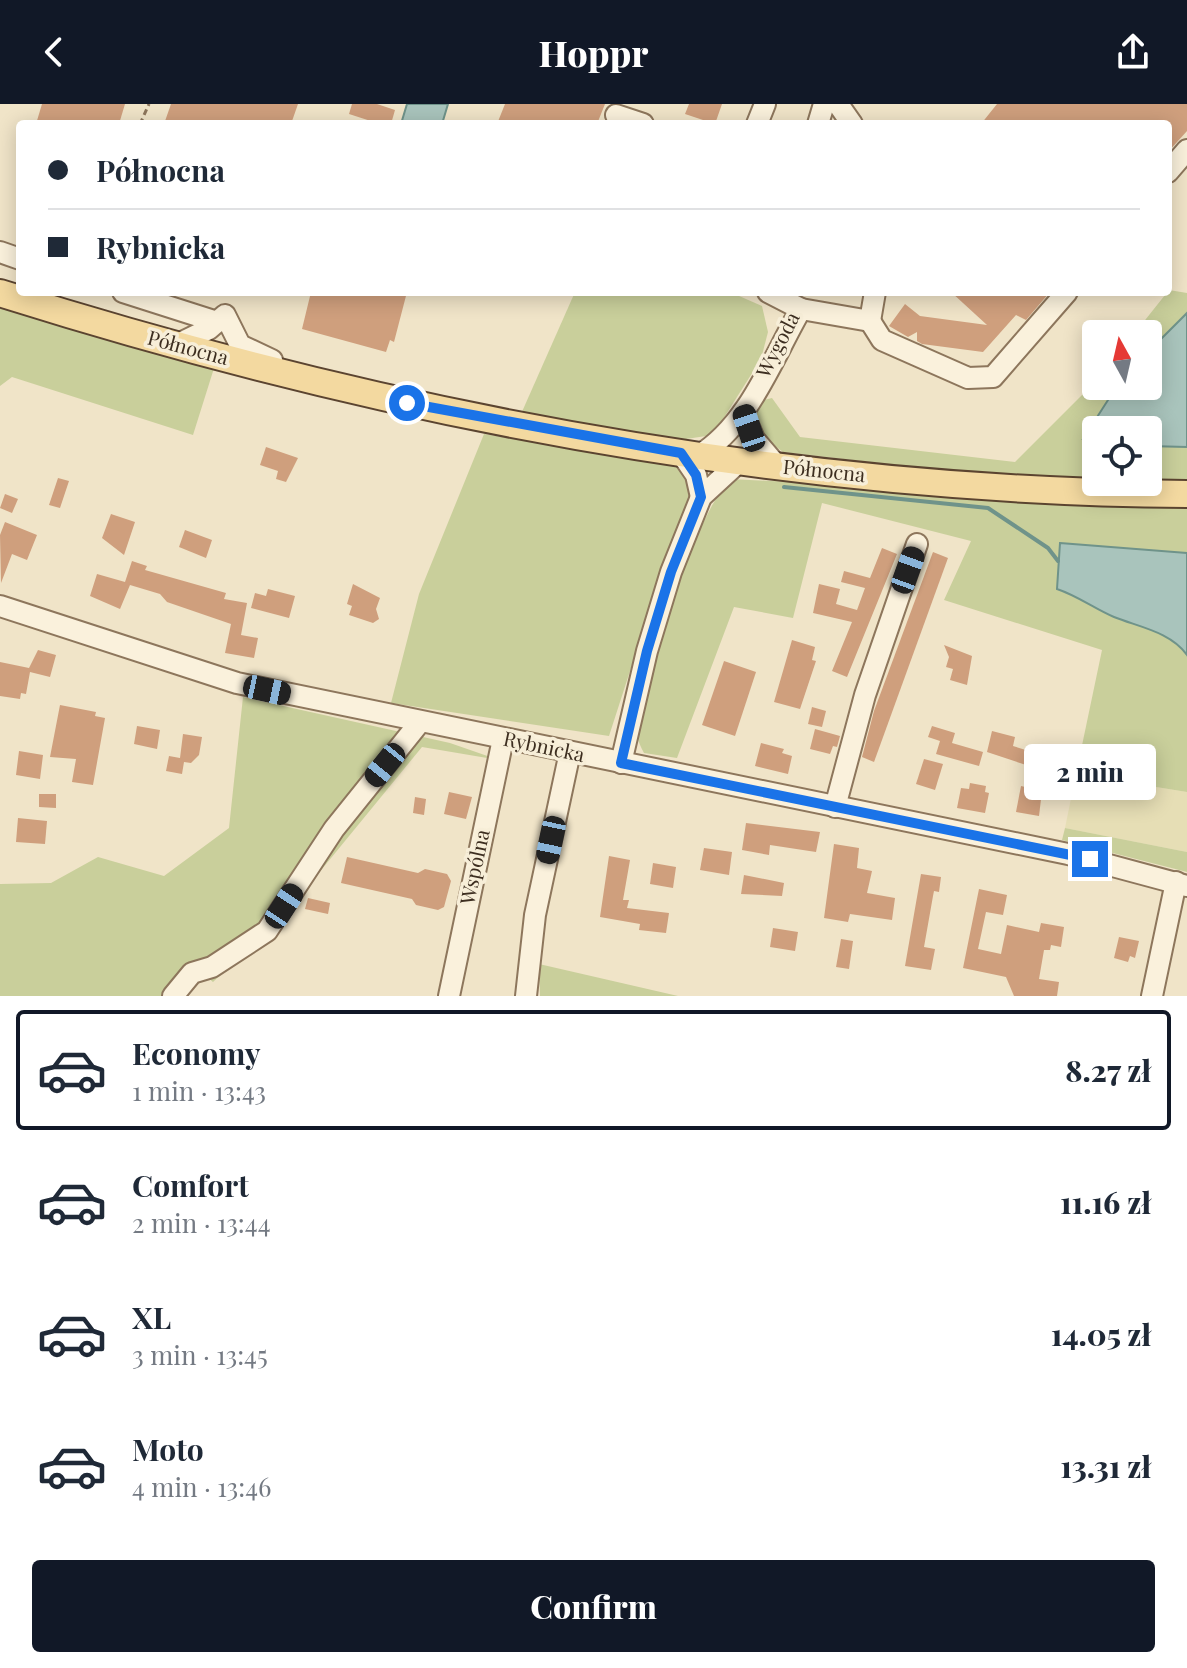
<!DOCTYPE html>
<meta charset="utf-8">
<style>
body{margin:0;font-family:"Playfair Display",serif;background:#f6f6f7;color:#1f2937;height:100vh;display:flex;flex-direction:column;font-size:30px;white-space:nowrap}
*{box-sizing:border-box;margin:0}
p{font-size:26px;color:#747a83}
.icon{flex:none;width:44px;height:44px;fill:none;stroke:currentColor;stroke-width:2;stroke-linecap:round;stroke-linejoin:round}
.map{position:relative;height:892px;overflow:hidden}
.sheet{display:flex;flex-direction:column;background:#fff;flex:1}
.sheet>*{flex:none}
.guide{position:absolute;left:16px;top:16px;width:1156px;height:176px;border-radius:8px;box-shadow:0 4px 20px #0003;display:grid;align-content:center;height:176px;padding:0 32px;background:#fff}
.needle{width:52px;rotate:352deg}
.controls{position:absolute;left:1082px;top:216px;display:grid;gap:16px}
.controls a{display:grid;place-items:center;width:80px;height:80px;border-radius:8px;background:#fff;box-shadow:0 4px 20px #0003;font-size:40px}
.end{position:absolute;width:36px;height:36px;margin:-18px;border:10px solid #1a73e8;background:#fff;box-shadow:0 0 0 4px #fff}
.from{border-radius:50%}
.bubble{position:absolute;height:56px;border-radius:8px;background:#fff;box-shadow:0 4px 20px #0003;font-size:26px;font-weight:800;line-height:56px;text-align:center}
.car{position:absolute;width:24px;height:48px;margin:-24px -12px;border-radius:10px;box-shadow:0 0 6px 2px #0007;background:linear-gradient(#222 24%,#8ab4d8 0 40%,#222 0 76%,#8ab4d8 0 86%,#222 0)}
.guide b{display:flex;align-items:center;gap:28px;height:76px;font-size:30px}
.guide b+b{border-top:2px solid #e0e1e3}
.guide i{width:20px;height:20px;background:#1f2937}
ul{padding:14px 0 0;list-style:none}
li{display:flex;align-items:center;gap:24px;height:120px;margin:0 16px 12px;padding:0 16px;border:4px solid transparent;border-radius:8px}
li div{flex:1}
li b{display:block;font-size:30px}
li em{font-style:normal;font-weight:800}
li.current{border-color:#111827}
li>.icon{width:72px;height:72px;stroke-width:1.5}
.button{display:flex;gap:16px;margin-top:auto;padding:16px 32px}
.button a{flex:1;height:92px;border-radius:8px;background:#111827;color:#fff;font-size:32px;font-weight:800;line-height:92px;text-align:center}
header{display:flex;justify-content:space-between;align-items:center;height:104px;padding:0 32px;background:#111827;color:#fff;font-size:36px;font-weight:800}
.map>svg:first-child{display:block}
</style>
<header><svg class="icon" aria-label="back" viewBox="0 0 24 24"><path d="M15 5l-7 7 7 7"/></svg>Hoppr<svg class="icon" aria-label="share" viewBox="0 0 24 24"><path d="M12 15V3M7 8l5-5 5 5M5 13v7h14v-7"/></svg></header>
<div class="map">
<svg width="1187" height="892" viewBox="0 0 1187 892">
<rect width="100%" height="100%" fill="#f0e4c8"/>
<!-- farmland -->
<path fill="#e6deb5" d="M1076,670l111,18v60l-122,-24z"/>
<!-- green -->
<g fill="#c9cf9b">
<path d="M1169,186l18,3v20l-39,39v-18h-14z"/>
<path d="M575,188h155l32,14 6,26 -7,27 -48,76 -34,5 -158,-26z"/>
<path d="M0,197l215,64 -22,70 -181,-58 -12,9z"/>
<path d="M1096,277v5h21l-33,54 12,2v40h52v-36l39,1v40l-179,-9 -225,-26 -20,-15 -8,-20 9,-17 8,-2 28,39 215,25z"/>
<path d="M484,330l191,31 12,13 3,25 -28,69 -53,164 -218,-33 28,-109z"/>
<path d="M730,375l457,23v290l-111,-18 26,-124 -158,-50 27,-59 -149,-38 -29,115 -59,-11 -57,151 -33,-5c-3,-6 -6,-11 -6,-17 -1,-52 57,-219 92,-257z"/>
<path d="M243,593l207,46 49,17 -77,-13 -136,166 -73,69 -22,-18 -25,32h-166v-112l51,-1 47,-26 66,19 65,-48z"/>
<path d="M1065,724l122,24v20l-125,-32z"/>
<path d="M539,860l139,32h-138z"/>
</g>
<!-- water -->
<g fill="#a9c4bc" stroke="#6f938a" stroke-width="2">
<path d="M407,0h41l-6,20h-41z"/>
<path d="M1187,209v134l-39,-1v-16h-52v12l-13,-3 34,-53h31v-34z"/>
<path d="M1060,439l127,10v102c-16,-23 -48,-28 -73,-38 -19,-8 -36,-21 -57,-28z"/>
</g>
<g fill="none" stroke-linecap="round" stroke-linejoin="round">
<!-- stream -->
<path stroke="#6f938a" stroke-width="4" d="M784,383l204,21 60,40 10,13"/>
</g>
<!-- building -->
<g fill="#cf9f7d">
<path d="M42,0h83l-6,20h-83z"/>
<path d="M171,0h127l-7,20h-127z"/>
<path d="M352,0h25l18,6 -4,14h-11l-31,-10z"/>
<path d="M505,0h100l-8,20h-100z"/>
<path d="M689,0h33l-7,20 -30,-10z"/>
<path d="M997,0h190v27l-19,21v-28h-187z"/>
<path d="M311,188h96l-13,50 -4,-2 -4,12 -84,-23z"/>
<path d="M951,188h99l-24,28 -10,-5 -33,37 -61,-8 -5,-3v-9l-9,5 -19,-11 16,-22 15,12 67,9z"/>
<path d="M266,343l32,11 -12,24 -10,-3 2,-8 -18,-6z"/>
<path d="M58,374l11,3 -9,27 -11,-3z"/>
<path d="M5,390l13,5 -6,14 -12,-5z"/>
<path d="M111,410l24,8 -11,33 -22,-17z"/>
<path d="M5,418l32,13 -10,25 -15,-6 -11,29 -1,-48z"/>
<path d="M185,426l27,10 -6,18 -27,-11z"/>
<path d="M882,444l15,6 -50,123 -15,-6 20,-49 -39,-9 6,-29 21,5 -4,15 21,6 8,-22 -24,-6 3,-11 26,7z"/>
<path d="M933,448l15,6 -74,204 -12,-5 12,-46z"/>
<path d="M132,457l15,5 -2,4 81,23 -2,6 23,4 -6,32 17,3 -4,20 -29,-5 6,-29 -64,-22 -7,-8 -30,-9 -10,24 -30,-13 7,-22 28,8z"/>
<path d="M353,480l27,14 -4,11 3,10 -6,4 -24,-8 3,-9 -5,-2z"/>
<path d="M268,485l27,7 -6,22 -38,-10 4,-15 11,3z"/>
<path d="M792,536l23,7 -3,13 4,1 -16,48 -26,-7z"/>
<path d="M944,541l28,11 -5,29 -17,-5 3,-11 -7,-2 3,-10z"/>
<path d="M38,546l18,5 -6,22 -20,-5 -4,22 -5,-1 -1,6 -20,-3v-34l29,6z"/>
<path d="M724,557l32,11 -21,64 -33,-11z"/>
<path d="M60,601l36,7 -1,4 10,2 -12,67 -21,-3 4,-23 -26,-2z"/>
<path d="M812,603l14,4 -4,16 -14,-3z"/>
<path d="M137,622l23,4 -3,19 -23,-5z"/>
<path d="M932,622l23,7 -3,10 31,9 -4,14 -43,-12 4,-13 -12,-4z"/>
<path d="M815,625l25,7 -3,11 -4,-1 -3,8 -20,-5z"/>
<path d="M992,627l23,6 -2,9 32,10 2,-8 21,5 -4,15 -10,-2 -1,8 -66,-22z"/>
<path d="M183,630l19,3 -3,18 -8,8 -7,-1 -2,12 -16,-3 3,-15 11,2z"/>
<path d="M761,639l23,6 -2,4 10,3 -4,18 -33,-8z"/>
<path d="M19,647l24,4 -3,24 -24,-4z"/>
<path d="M924,655l19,5 -8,26 -19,-6z"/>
<path d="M970,679l16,3 -1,6 4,1 -4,20 -28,-5 4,-20 8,1z"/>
<path d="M1021,682l21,5 -3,25 -23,-4z"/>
<path d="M449,688l23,5 -6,22 -22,-5z"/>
<path d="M39,690h17v14l-17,-1z"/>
<path d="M415,693l11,2 -2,16 -11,-2z"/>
<path d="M18,714l29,3 -2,23 -29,-2z"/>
<path d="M746,719l74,9 -4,20 -46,-7 -1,10 -27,-5z"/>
<path d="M834,740l25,4 -2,20 15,3 -5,22 28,5 -3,22 -42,-6 -2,8 -24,-4z"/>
<path d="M704,744l28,4 -3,23 -29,-5z"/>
<path d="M609,752l21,4 -7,40h6l-2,8 42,5 -3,20 -27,-3 1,-6 -40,-7z"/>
<path d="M347,753l71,16 7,-4 22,5 4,7 -7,26 -6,3 -22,-5 -4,-6 -71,-16z"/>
<path d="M653,759l23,4 -3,21 -23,-4z"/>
<path d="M921,770l20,3 -2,15 -5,-1 -1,5 -9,51 11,2 -4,21 -26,-4z"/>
<path d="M744,771l40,8 -2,13 -41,-2z"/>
<path d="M979,785l28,6 -4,20 -17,-3 -8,37 23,5 6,-29 32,7 2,-9 23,4 -3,20 -10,-2 -1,5h-6l-5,29 20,3 -2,14h-43l-8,-19 -43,-9z"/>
<path d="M308,794l22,5 -2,11 -23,-5z"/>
<path d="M773,824l25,4 -3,19 -25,-4z"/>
<path d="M1119,833l20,4 -4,17 -5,-2 -2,6 -14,-4z"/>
<path d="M841,835l12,2 -4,28 -13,-2z"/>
</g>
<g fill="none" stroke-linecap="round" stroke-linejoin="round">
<!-- minor casing -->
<g stroke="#8d765c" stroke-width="24">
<g id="minor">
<path d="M838,0l14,20"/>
<path d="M616,11l27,9"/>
<path d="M757,20l8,-20"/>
<path d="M818,20l6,-20"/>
<path d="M1168,68l19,-22"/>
<path d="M0,148l20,7"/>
<path d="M123,188l94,30"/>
<path d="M801,205l69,12 5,-29"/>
<path d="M870,217l12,19 86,38 25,-1 74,-85"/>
<path d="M176,241l33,-16 16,-14 15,30 32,15"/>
<path d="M743,309l11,26 24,28"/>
<path d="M681,349l15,22 5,22"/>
<path d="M698,352c51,-31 74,-97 103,-147l-33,-17"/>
<path d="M0,502l237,77 831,171 119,32"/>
<path d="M621,659l26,-112 24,-79 30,-75 38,-35"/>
<path d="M835,703l30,-112 52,-151"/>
<path d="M173,892l19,-23 20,-6 55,-36 67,-102 86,-107"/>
<path d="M449,892l54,-257"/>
<path d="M526,892l9,-81 35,-163"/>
<path d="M1152,892l24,-114"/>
</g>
</g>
<!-- major casing -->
<g stroke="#5b4430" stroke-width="30">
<path id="major" d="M0,189c384,121 783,198 1187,201"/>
</g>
<!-- path -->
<path stroke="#8d765c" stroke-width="3" stroke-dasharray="6 4" stroke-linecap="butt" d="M140,20l9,-20"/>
<!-- minor -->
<use href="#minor" stroke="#faf1dc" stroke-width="20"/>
<!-- major -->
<use href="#major" stroke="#f3d9a0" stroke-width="26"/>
</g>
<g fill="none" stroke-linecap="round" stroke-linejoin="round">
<!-- route -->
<path stroke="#1a73e8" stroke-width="10" d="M407,299l274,50 15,22 5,22 -30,75 -24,79 -26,112 469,96"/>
</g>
<g text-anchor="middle" stroke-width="7" stroke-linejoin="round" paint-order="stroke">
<!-- street labels -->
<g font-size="20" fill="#3d2e20" stroke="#f7eed8">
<text transform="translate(778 241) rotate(-63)" y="7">Wygoda</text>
<text transform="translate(188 244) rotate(15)" y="7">Północna</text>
<text transform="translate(824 367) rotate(6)" y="7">Północna</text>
<text transform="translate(544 643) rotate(12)" y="7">Rybnicka</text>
<text transform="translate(475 763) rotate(-78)" y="7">Wspólna</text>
</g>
</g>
</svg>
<div class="controls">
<a><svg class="needle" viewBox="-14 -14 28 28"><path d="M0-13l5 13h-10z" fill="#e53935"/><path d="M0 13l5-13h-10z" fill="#747a83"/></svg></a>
<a><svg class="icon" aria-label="locate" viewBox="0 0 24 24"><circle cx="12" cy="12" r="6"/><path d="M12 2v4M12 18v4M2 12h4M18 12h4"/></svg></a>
</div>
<i class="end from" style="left:407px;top:299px"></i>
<i class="end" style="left:1090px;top:755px"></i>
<div class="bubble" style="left:1024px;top:640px;width:132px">2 min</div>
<i class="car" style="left:749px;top:324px;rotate:341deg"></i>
<i class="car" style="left:908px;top:466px;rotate:20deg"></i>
<i class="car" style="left:267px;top:586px;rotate:102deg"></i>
<i class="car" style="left:385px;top:661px;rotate:219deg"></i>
<i class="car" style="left:551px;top:736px;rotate:192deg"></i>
<i class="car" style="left:284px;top:802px;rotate:33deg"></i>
<div class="guide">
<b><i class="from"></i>Północna</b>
<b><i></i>Rybnicka</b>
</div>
</div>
<section class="sheet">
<ul>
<li class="current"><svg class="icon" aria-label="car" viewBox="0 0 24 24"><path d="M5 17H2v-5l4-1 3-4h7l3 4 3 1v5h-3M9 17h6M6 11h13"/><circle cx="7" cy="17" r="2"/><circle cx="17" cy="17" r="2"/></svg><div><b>Economy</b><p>1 min · 13:43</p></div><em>8.27 zł</em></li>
<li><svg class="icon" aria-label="car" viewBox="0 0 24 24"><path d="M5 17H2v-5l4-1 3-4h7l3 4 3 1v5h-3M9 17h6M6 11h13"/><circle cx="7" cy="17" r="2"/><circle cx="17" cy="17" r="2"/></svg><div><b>Comfort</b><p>2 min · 13:44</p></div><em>11.16 zł</em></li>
<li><svg class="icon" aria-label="car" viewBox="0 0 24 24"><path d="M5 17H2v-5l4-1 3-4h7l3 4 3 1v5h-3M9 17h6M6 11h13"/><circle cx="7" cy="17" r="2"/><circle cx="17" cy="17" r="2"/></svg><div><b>XL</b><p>3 min · 13:45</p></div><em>14.05 zł</em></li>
<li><svg class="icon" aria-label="car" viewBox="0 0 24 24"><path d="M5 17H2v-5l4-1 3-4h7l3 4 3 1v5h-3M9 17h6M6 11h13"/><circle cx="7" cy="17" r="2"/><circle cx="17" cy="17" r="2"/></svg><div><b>Moto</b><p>4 min · 13:46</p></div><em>13.31 zł</em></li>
</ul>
<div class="button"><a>Confirm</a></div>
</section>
